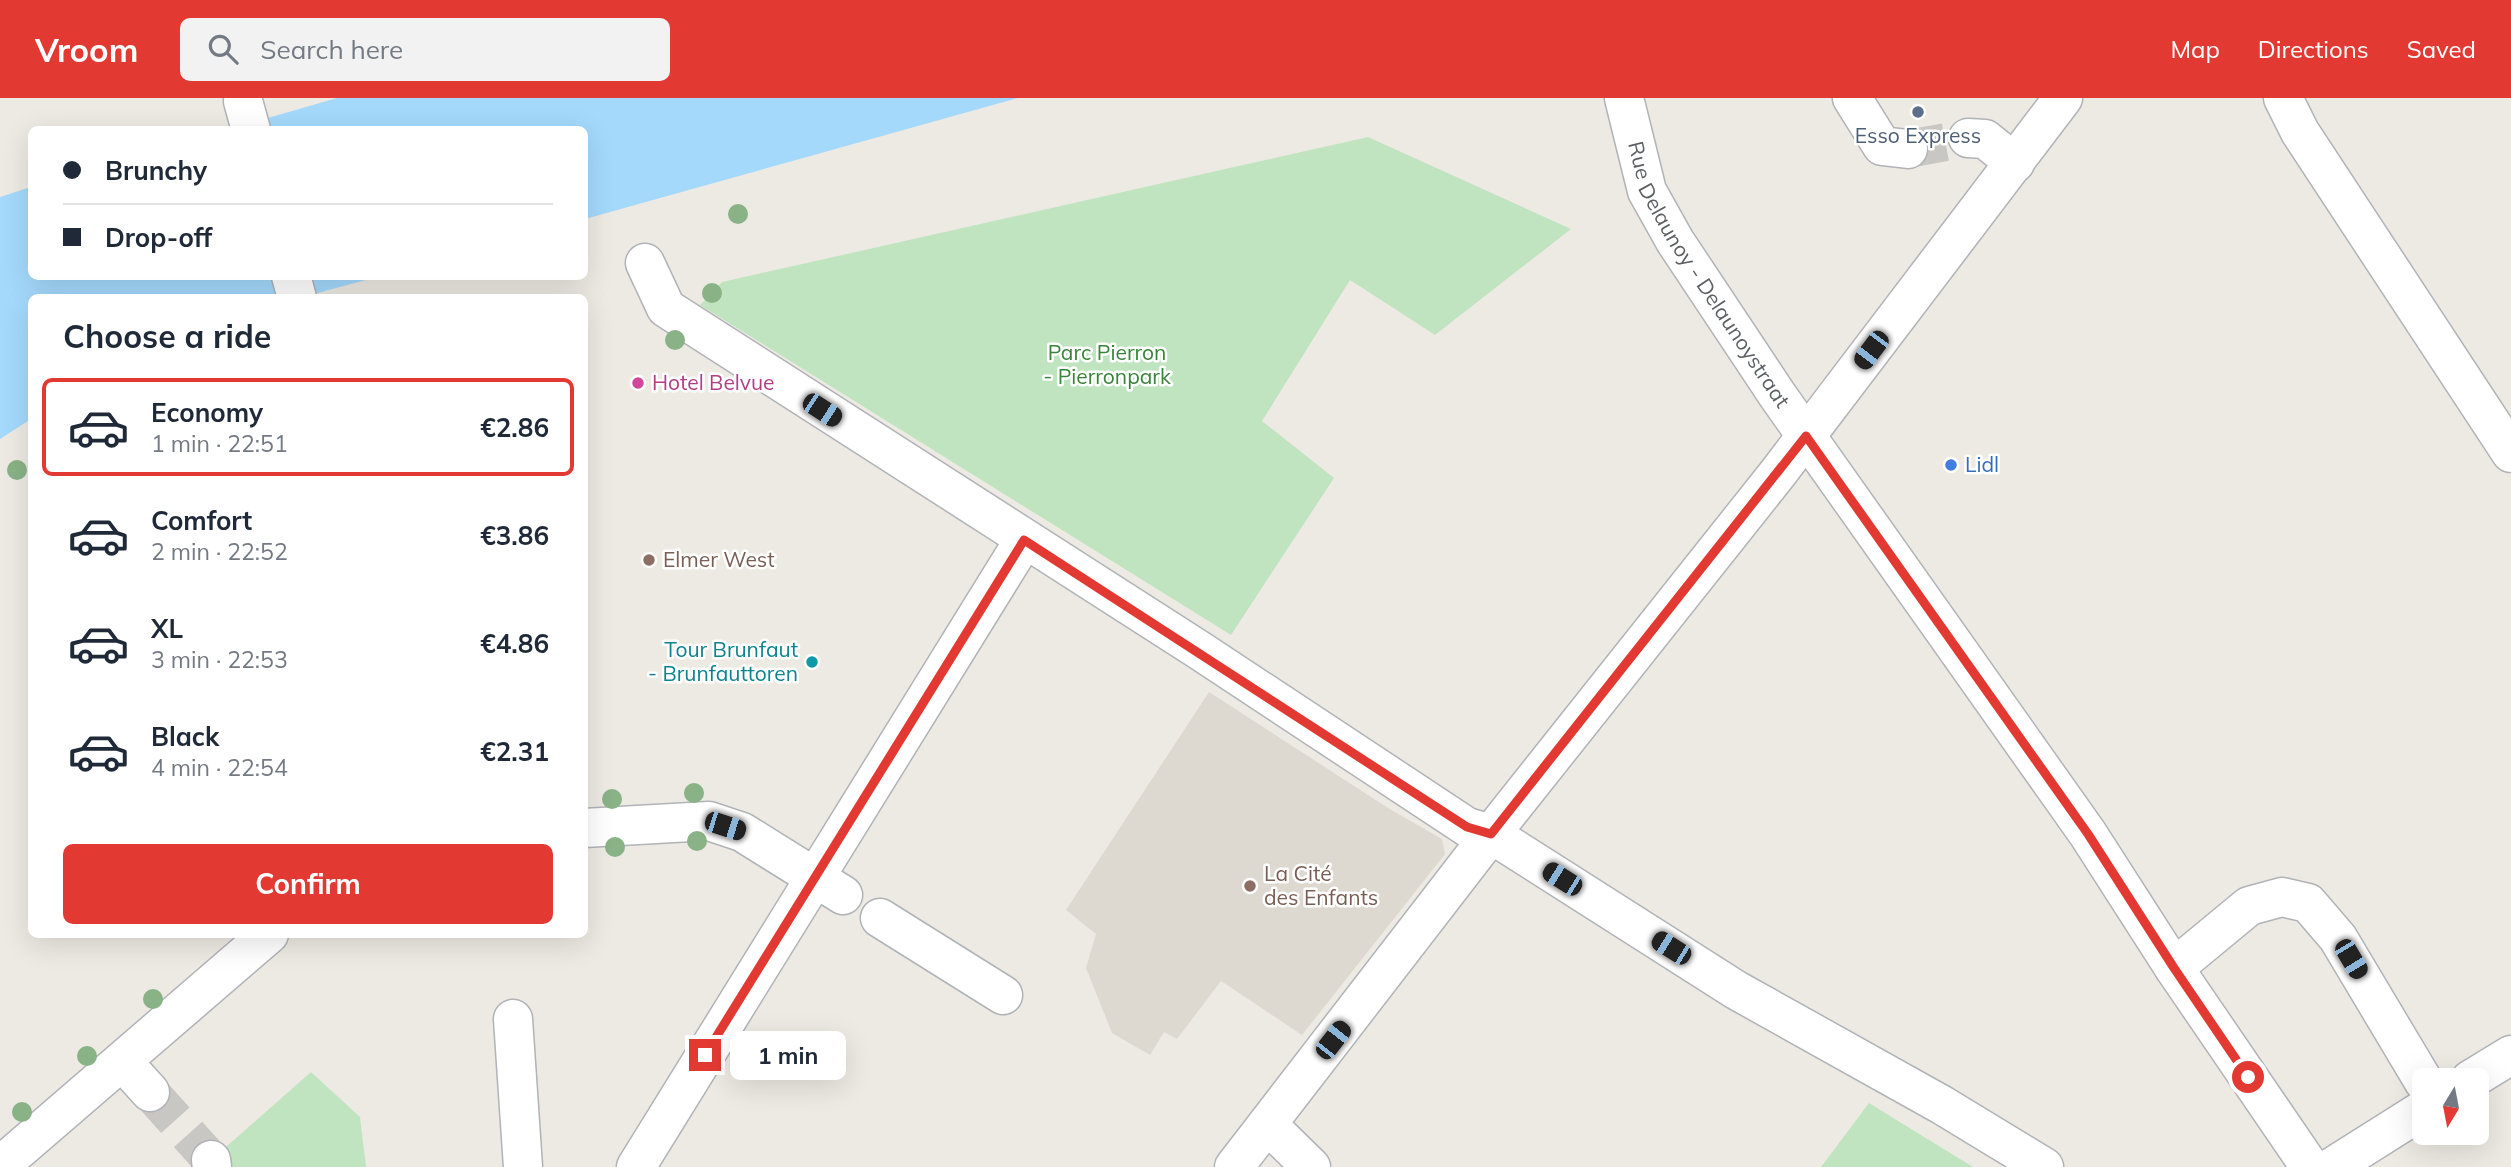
<!DOCTYPE html>
<meta charset="utf-8">
<style>
body{margin:0;font-family:Mulish,sans-serif;background:#f2f2f3;color:#1f2937;height:100vh;display:flex;flex-direction:column;font-size:26px;white-space:nowrap}
*{box-sizing:border-box;margin:0}
p{font-size:23px;color:#747a83}
.icon{flex:none;width:38px;height:38px;fill:none;stroke:currentColor;stroke-width:2;stroke-linecap:round;stroke-linejoin:round}
.map{position:relative;flex:1;overflow:hidden}
.panel{position:absolute;left:28px;top:196px;width:560px;height:644px;display:flex;flex-direction:column;background:#fff;border-radius:10px;box-shadow:0 7px 28px #0002}
.panel>*{flex:none}
.top-card{position:absolute;left:28px;top:28px;width:560px;height:154px;border-radius:10px;box-shadow:0 7px 28px #0002;display:grid;align-content:center;height:154px;padding:0 35px;background:#fff}
.needle{width:46px;rotate:190deg}
.buttons{position:absolute;left:2412px;top:970px;display:grid;gap:14px}
.buttons a{display:grid;place-items:center;width:77px;height:77px;border-radius:10px;background:#fff;box-shadow:0 7px 28px #0002;font-size:35px}
.end{position:absolute;width:32px;height:32px;margin:-16px;border:9px solid #e23a33;background:#fff;box-shadow:0 0 0 4px #fff}
.from{border-radius:50%}
.bubble{position:absolute;height:49px;border-radius:10px;background:#fff;box-shadow:0 7px 28px #0002;font-size:23px;font-weight:700;line-height:49px;text-align:center}
.car{position:absolute;width:21px;height:42px;margin:-21px -10px;border-radius:9px;box-shadow:0 0 5px 2px #0007;background:linear-gradient(#222 24%,#8ab4d8 0 40%,#222 0 76%,#8ab4d8 0 86%,#222 0)}
.top-card b{display:flex;align-items:center;gap:24px;height:66px;font-size:26px}
.top-card b+b{border-top:2px solid #e0e1e3}
.top-card i{width:18px;height:18px;background:#1f2937}
ul{padding:0;list-style:none}
li{display:flex;align-items:center;gap:21px;height:98px;margin:0 14px 10px;padding:0 21px;border:4px solid transparent;border-radius:10px}
li div{flex:1}
li b{display:block;font-size:26px}
li em{font-style:normal;font-weight:700}
li.current{border-color:#e23a33}
li>.icon{width:63px;height:63px;stroke-width:1.5}
h2{padding:0 35px;font-size:32px;line-height:84px}
.primary-button{display:flex;gap:14px;margin-top:auto;padding:14px 35px}
.primary-button a{flex:1;height:80px;border-radius:10px;background:#e23a33;color:#fff;font-size:28px;font-weight:700;line-height:80px;text-align:center}
header{display:flex;align-items:center;gap:42px;box-sizing:border-box;height:98px;padding:0 35px;background:#e23a33;color:#fff}
header strong{font-size:33px}
nav{display:flex;gap:38px;margin-inline-start:auto;font-size:24px}
.search{width:490px;height:63px;background:#f2f2f3;display:flex;align-items:center;gap:18px;box-sizing:border-box;padding:0 24px;border-radius:10px;color:#747a83;font-size:26px}
.map>svg:first-child{display:block}
</style>
<header>
<strong>Vroom</strong>
<div class="search"><svg class="icon" aria-label="search" viewBox="0 0 24 24"><circle cx="10" cy="10" r="6"/><path d="M15 15l6 6"/></svg>Search here</div>
<nav><a>Map</a><a>Directions</a><a>Saved</a></nav>
</header>
<div class="map">
<svg width="2511" height="1069" viewBox="0 0 2511 1069">
<rect width="100%" height="100%" fill="#edeae3"/>
<!-- education -->
<path fill="#ddd9d1" d="M1209,594l179,116 54,31 3,15 -143,181 -81,-54 -44,58 -13,-7 -14,23 -38,-22 -26,-65 10,-34 -30,-24z"/>
<!-- green -->
<g fill="#c1e4c0">
<path d="M1368,39l203,92 -136,106 -85,-55 -88,141 72,57 -103,157 -531,-330 22,-23z"/>
<path d="M311,974l49,45 6,50h-163z"/>
<path d="M1869,1005l104,64h-152z"/>
</g>
<!-- water -->
<g fill="#a4d9fc">
<path d="M337,0h681l-433,121 -1,-89h-358z"/>
<path d="M31,89l1,89 345,1 -74,20 -271,1 -1,121 -31,20v-242z"/>
</g>
<g fill="none" stroke-linecap="round" stroke-linejoin="round">
<!-- minor-tunnel -->
<g stroke="#c8c7c3" stroke-width="38" stroke-dasharray="38 19" stroke-linecap="butt">
<path d="M1908,51l60,-11"/>
<path d="M150,994l61,68"/>
</g>
<!-- minor casing -->
<g stroke="#b0b3b7" stroke-width="41">
<g id="minor">
<path id="s1" d="M1624,0l23,93 28,50 103,155 310,438 86,134 136,199"/>
<path d="M1852,0l30,48 26,3"/>
<path d="M2283,0l17,34 211,321"/>
<path d="M243,3l8,29"/>
<path d="M1968,40l17,1 30,24"/>
<path d="M645,165l21,45 533,342 268,177 24,7 245,156 206,115 102,62"/>
<path d="M291,178l6,22"/>
<path d="M584,730l125,-7 33,11 101,63"/>
<path d="M880,820l123,77"/>
<path d="M2174,870l75,-62 33,-9 26,6 30,35 86,144"/>
<path d="M513,921l10,148"/>
<path d="M122,963l28,31"/>
<path d="M2470,982l41,-25"/>
<path d="M1268,1027l43,42"/>
<path d="M211,1062l1,7"/>
<path d="M0,1068l269,-232"/>
<path d="M636,1069l388,-627"/>
<path d="M1234,1069l257,-333 287,-361 285,-375"/>
<path d="M2332,1069l92,-58"/>
</g>
</g>
<!-- minor -->
<use href="#minor" stroke="#fff" stroke-width="38"/>
</g>
<!-- trees -->
<g fill="#89b286">
<circle cx="738" cy="116" r="10"/>
<circle cx="712" cy="195" r="10"/>
<circle cx="675" cy="242" r="10"/>
<circle cx="17" cy="372" r="10"/>
<circle cx="694" cy="695" r="10"/>
<circle cx="612" cy="701" r="10"/>
<circle cx="697" cy="743" r="10"/>
<circle cx="615" cy="749" r="10"/>
<circle cx="153" cy="901" r="10"/>
<circle cx="87" cy="958" r="10"/>
<circle cx="22" cy="1014" r="10"/>
</g>
<g fill="none" stroke-linecap="round" stroke-linejoin="round">
<!-- route -->
<path stroke="#e23a33" stroke-width="9" d="M705,957l319,-515 443,287 24,7 315,-398 282,398 86,134 74,109"/>
</g>
<!-- markers -->
<circle fill="#5c6f8a" stroke="#fff" stroke-width="2.5" cx="1918" cy="14" r="7"/>
<circle fill="#d1479c" stroke="#fff" stroke-width="2.5" cx="638" cy="285" r="7"/>
<circle fill="#3f7fe0" stroke="#fff" stroke-width="2.5" cx="1951" cy="367" r="7"/>
<g fill="#8d6e63" stroke="#fff" stroke-width="2.5">
<circle cx="649" cy="462" r="7"/>
<circle cx="1250" cy="788" r="7"/>
</g>
<circle fill="#0f9aa8" stroke="#fff" stroke-width="2.5" cx="812" cy="564" r="7"/>
<g text-anchor="middle" stroke-width="5" stroke-linejoin="round" paint-order="stroke">
<!-- service labels -->
<g font-size="21" fill="#4e5e75" stroke="#fff">
<text x="1918" y="45">Esso Express</text>
</g>
<!-- street labels -->
<g font-size="21" fill="#5b5f63" stroke="#fff">
<text dy="7" stroke="none"><textPath href="#s1" startOffset="198">Rue Delaunoy - Delaunoystraat</textPath></text>
</g>
<!-- park labels -->
<g font-size="21" fill="#388439" stroke="#fff">
<text x="1107" y="262">Parc Pierron<tspan x="1107" dy="24">- Pierronpark</tspan></text>
</g>
<!-- hotel labels -->
<g font-size="21" fill="#b23c85" stroke="#fff" text-anchor="start">
<text x="652" y="292">Hotel Belvue</text>
</g>
<!-- shop labels -->
<g font-size="21" fill="#366cbe" stroke="#fff" text-anchor="start">
<text x="1965" y="374">Lidl</text>
</g>
<!-- education labels -->
<g font-size="21" fill="#785e54" stroke="#fff" text-anchor="start">
<text x="663" y="469">Elmer West</text>
<text x="1264" y="783">La Cité<tspan x="1264" dy="24">des Enfants</tspan></text>
</g>
<!-- culture labels -->
<g font-size="21" fill="#0d838f" stroke="#fff" text-anchor="end">
<text x="798" y="559">Tour Brunfaut<tspan x="798" dy="24">- Brunfauttoren</tspan></text>
</g>
</g>
</svg>
<div class="buttons">
<a><svg class="needle" viewBox="-14 -14 28 28"><path d="M0-13l5 13h-10z" fill="#e53935"/><path d="M0 13l5-13h-10z" fill="#747a83"/></svg></a>
</div>
<i class="end from" style="left:2248px;top:979px"></i>
<i class="end" style="left:705px;top:957px"></i>
<div class="bubble" style="left:730px;top:933px;width:116px">1 min</div>
<i class="car" style="left:1871px;top:252px;rotate:217deg"></i>
<i class="car" style="left:822px;top:312px;rotate:123deg"></i>
<i class="car" style="left:725px;top:728px;rotate:108deg"></i>
<i class="car" style="left:1562px;top:781px;rotate:302deg"></i>
<i class="car" style="left:1671px;top:850px;rotate:302deg"></i>
<i class="car" style="left:2351px;top:861px;rotate:149deg"></i>
<i class="car" style="left:1333px;top:942px;rotate:38deg"></i>
<div class="top-card">
<b><i class="from"></i>Brunchy</b>
<b><i></i>Drop-off</b>
</div>
<section class="panel">
<h2>Choose a ride</h2>
<ul>
<li class="current"><svg class="icon" aria-label="car" viewBox="0 0 24 24"><path d="M5 17H2v-5l4-1 3-4h7l3 4 3 1v5h-3M9 17h6M6 11h13"/><circle cx="7" cy="17" r="2"/><circle cx="17" cy="17" r="2"/></svg><div><b>Economy</b><p>1 min · 22:51</p></div><em>€2.86</em></li>
<li><svg class="icon" aria-label="car" viewBox="0 0 24 24"><path d="M5 17H2v-5l4-1 3-4h7l3 4 3 1v5h-3M9 17h6M6 11h13"/><circle cx="7" cy="17" r="2"/><circle cx="17" cy="17" r="2"/></svg><div><b>Comfort</b><p>2 min · 22:52</p></div><em>€3.86</em></li>
<li><svg class="icon" aria-label="car" viewBox="0 0 24 24"><path d="M5 17H2v-5l4-1 3-4h7l3 4 3 1v5h-3M9 17h6M6 11h13"/><circle cx="7" cy="17" r="2"/><circle cx="17" cy="17" r="2"/></svg><div><b>XL</b><p>3 min · 22:53</p></div><em>€4.86</em></li>
<li><svg class="icon" aria-label="car" viewBox="0 0 24 24"><path d="M5 17H2v-5l4-1 3-4h7l3 4 3 1v5h-3M9 17h6M6 11h13"/><circle cx="7" cy="17" r="2"/><circle cx="17" cy="17" r="2"/></svg><div><b>Black</b><p>4 min · 22:54</p></div><em>€2.31</em></li>
</ul>
<div class="primary-button"><a>Confirm</a></div>
</section>
</div>
